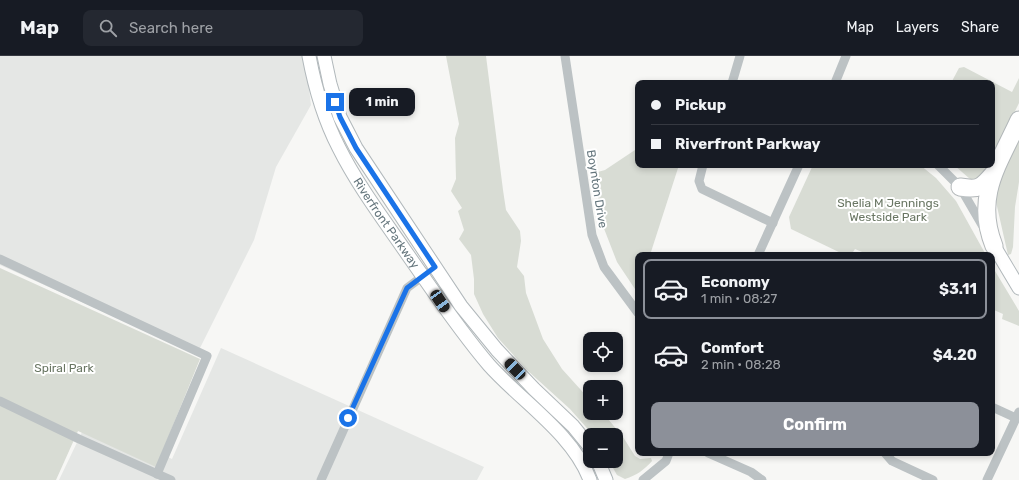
<!DOCTYPE html>
<meta charset="utf-8">
<style>
body{margin:0;font-family:Rubik,sans-serif;background:#242831;color:#f1f3f6;height:100vh;display:flex;flex-direction:column;font-size:15px;white-space:nowrap}
*{box-sizing:border-box;margin:0}
p{font-size:13px;color:#9ea1a6}
.icon{flex:none;width:22px;height:22px;fill:none;stroke:currentColor;stroke-width:2;stroke-linecap:round;stroke-linejoin:round}
.map{position:relative;flex:1;overflow:hidden}
.drawer{position:absolute;left:635px;top:196px;width:360px;height:204px;display:flex;flex-direction:column;background:#171b24;border-radius:8px;box-shadow:0 2px 6px #0003}
.drawer>*{flex:none}
.hud{position:absolute;left:635px;top:24px;width:360px;height:88px;border-radius:8px;box-shadow:0 2px 6px #0003;display:grid;align-content:center;height:88px;padding:0 16px;background:#171b24}
.buttons{position:absolute;left:583px;top:276px;display:grid;gap:8px}
.buttons a{display:grid;place-items:center;width:40px;height:40px;border-radius:8px;background:#171b24;box-shadow:0 2px 6px #0003;font-size:20px}
.end{position:absolute;width:18px;height:18px;margin:-9px;border:5px solid #1a73e8;background:#fff;box-shadow:0 0 0 2px #fff}
.from{border-radius:50%}
.bubble{position:absolute;height:28px;border-radius:8px;background:#171b24;box-shadow:0 2px 6px #0003;font-size:13px;font-weight:700;line-height:28px;text-align:center}
.car{position:absolute;width:12px;height:24px;margin:-12px -6px;border-radius:5px;box-shadow:0 0 3px 1px #0007;background:linear-gradient(#222 24%,#8ab4d8 0 40%,#222 0 76%,#8ab4d8 0 86%,#222 0)}
.hud b{display:flex;align-items:center;gap:14px;height:38px;font-size:15px}
.hud b+b{border-top:1px solid #363941}
.hud i{width:10px;height:10px;background:#f1f3f6}
ul{padding:7px 0 0;list-style:none}
li{display:flex;align-items:center;gap:12px;height:60px;margin:0 8px 6px;padding:0 8px;border:2px solid transparent;border-radius:8px}
li div{flex:1}
li b{display:block;font-size:15px}
li em{font-style:normal;font-weight:700}
li.current{border-color:#8c9099}
li>.icon{width:36px;height:36px;stroke-width:1.5}
.cta{display:flex;gap:8px;margin-top:auto;padding:8px 16px}
.cta a{flex:1;height:46px;border-radius:8px;background:#8c9099;color:#fff;font-size:16px;font-weight:700;line-height:46px;text-align:center}
header{display:flex;align-items:center;gap:24px;box-sizing:border-box;height:56px;padding:0 20px;background:#171b24;border-bottom:1px solid #363941}
header strong{font-size:19px}
nav{display:flex;gap:22px;margin-inline-start:auto;font-size:14px}
.search{width:280px;height:36px;background:#242831;display:flex;align-items:center;gap:10px;box-sizing:border-box;padding:0 14px;border-radius:8px;color:#9ea1a6;font-size:15px}
.map>svg:first-child{display:block}
</style>
<header>
<strong>Map</strong>
<div class="search"><svg class="icon" aria-label="search" viewBox="0 0 24 24"><circle cx="10" cy="10" r="6"/><path d="M15 15l6 6"/></svg>Search here</div>
<nav><a>Map</a><a>Layers</a><a>Share</a></nav>
</header>
<div class="map">
<svg width="1019" height="424" viewBox="0 0 1019 424">
<rect width="100%" height="100%" fill="#f7f7f5"/>
<!-- built -->
<g fill="#e5e7e5">
<path d="M0,0h305l6,49 -35,62 -22,73 -57,114 -197,-89z"/>
<path d="M221,292l263,119 -7,13h-418l24,-50 63,16 26,13z"/>
</g>
<!-- green -->
<g fill="#d8dcd4">
<path d="M446,0h40l17,134 3,20 14,21 1,10 -4,26 7,9 2,17 17,46 19,30 28,31v13h13l20,24 12,19 5,3 11,-1 1,3c-8,9 -15,14 -27,18l-8,-4 -8,-14h7v-26h-23l-23,-26 -42,-38 -30,-33 -15,-24 -9,-20v-15l-3,-24 -12,-16 5,-9 -6,-19 4,-3 -11,-17 5,-12 -1,-41 4,-14z"/>
<path d="M964,11l48,25 7,-14v25l-27,56v-76h-41l8,-15z"/>
<path d="M1019,70v56l-4,25 -2,40 -2,7 -3,1 -12,-53v-11z"/>
<path d="M638,92v17h41l-29,90h-12l-1,37 -20,-30 -14,-36 -9,-53 11,-3z"/>
<path d="M813,109h107l16,13 20,23 30,54h-117l-14,-6 -4,6h-6l-54,-26 -2,-12z"/>
<path d="M954,109h35l-3,6 -10,9 -6,-1z"/>
<path d="M992,210l27,45v15l-17,-7 1,-5 -9,-4 -2,4z"/>
<path d="M0,212l200,91 -44,108 -78,-36 -22,49h-56z"/>
</g>
<g fill="none" stroke-linecap="round" stroke-linejoin="round">
<!-- secondary casing -->
<g stroke="#b1b8bb" stroke-width="15">
<g id="secondary">
<path id="s1" d="M309,0c6,32 15,63 30,92 19,38 45,72 69,107 26,37 51,75 81,110 32,36 84,69 101,115"/>
<path d="M324,0l6,28 10,33 16,31 105,158 36,44 37,39 39,37 17,21"/>
<path d="M994,190l25,42"/>
<path d="M598,405l8,19"/>
</g>
</g>
<!-- motorway casing -->
<g stroke="#b2b7b9" stroke-width="19">
<g id="motorway">
<path d="M960,131c19,3 21,1 33,-13"/>
<path d="M994,190c-20,-50 5,-82 25,-126"/>
</g>
</g>
<!-- minor -->
<g stroke="#bcc2c4" stroke-width="9">
<path d="M565,0l27,179 12,32 34,46"/>
<path d="M732,27l8,-27"/>
<path d="M835,27l11,-27"/>
<path d="M703,109l-4,16 3,8 71,34"/>
<path d="M938,109l22,22 25,43"/>
<path d="M758,199l41,-90"/>
<path d="M0,203l207,97 -50,118"/>
<path d="M0,345l79,38 92,41"/>
<path d="M992,351l24,11"/>
<path d="M708,397l43,19 11,8"/>
<path d="M885,397l7,8 41,19"/>
<path d="M321,424l86,-192 28,-21"/>
<path d="M643,424l23,-19 3,-8"/>
<path d="M987,424l32,-68"/>
</g>
<!-- secondary -->
<use href="#secondary" stroke="#fff" stroke-width="13"/>
<!-- motorway -->
<use href="#motorway" stroke="#fff" stroke-width="17"/>
</g>
<g fill="none" stroke-linecap="round" stroke-linejoin="round">
<!-- route -->
<path stroke="#1a73e8" stroke-width="5" d="M335,46l5,15 16,31 79,119 -28,21 -59,130"/>
</g>
<g text-anchor="middle" stroke-width="4" stroke-linejoin="round" paint-order="stroke">
<!-- street labels -->
<g font-size="12" fill="#65767d" stroke="#fff">
<text transform="translate(597 133) rotate(81)" y="4">Boynton Drive</text>
<text dy="4" stroke="none"><textPath href="#s1" startOffset="186">Riverfront Parkway</textPath></text>
</g>
<!-- park labels -->
<g font-size="12" fill="#697663" stroke="#fff">
<text x="888" y="151">Shelia M Jennings<tspan x="888" dy="14">Westside Park</tspan></text>
<text x="64" y="316">Spiral Park</text>
</g>
</g>
</svg>
<div class="buttons">
<a><svg class="icon" aria-label="locate" viewBox="0 0 24 24"><circle cx="12" cy="12" r="6"/><path d="M12 2v4M12 18v4M2 12h4M18 12h4"/></svg></a>
<a>+</a>
<a>−</a>
</div>
<i class="end from" style="left:348px;top:362px"></i>
<i class="end" style="left:335px;top:46px"></i>
<div class="bubble" style="left:349px;top:32px;width:66px">1 min</div>
<i class="car" style="left:440px;top:245px;rotate:146deg"></i>
<i class="car" style="left:515px;top:313px;rotate:316deg"></i>
<div class="hud">
<b><i class="from"></i>Pickup</b>
<b><i></i>Riverfront Parkway</b>
</div>
<section class="drawer">
<ul>
<li class="current"><svg class="icon" aria-label="car" viewBox="0 0 24 24"><path d="M5 17H2v-5l4-1 3-4h7l3 4 3 1v5h-3M9 17h6M6 11h13"/><circle cx="7" cy="17" r="2"/><circle cx="17" cy="17" r="2"/></svg><div><b>Economy</b><p>1 min · 08:27</p></div><em>$3.11</em></li>
<li><svg class="icon" aria-label="car" viewBox="0 0 24 24"><path d="M5 17H2v-5l4-1 3-4h7l3 4 3 1v5h-3M9 17h6M6 11h13"/><circle cx="7" cy="17" r="2"/><circle cx="17" cy="17" r="2"/></svg><div><b>Comfort</b><p>2 min · 08:28</p></div><em>$4.20</em></li>
</ul>
<div class="cta"><a>Confirm</a></div>
</section>
</div>
